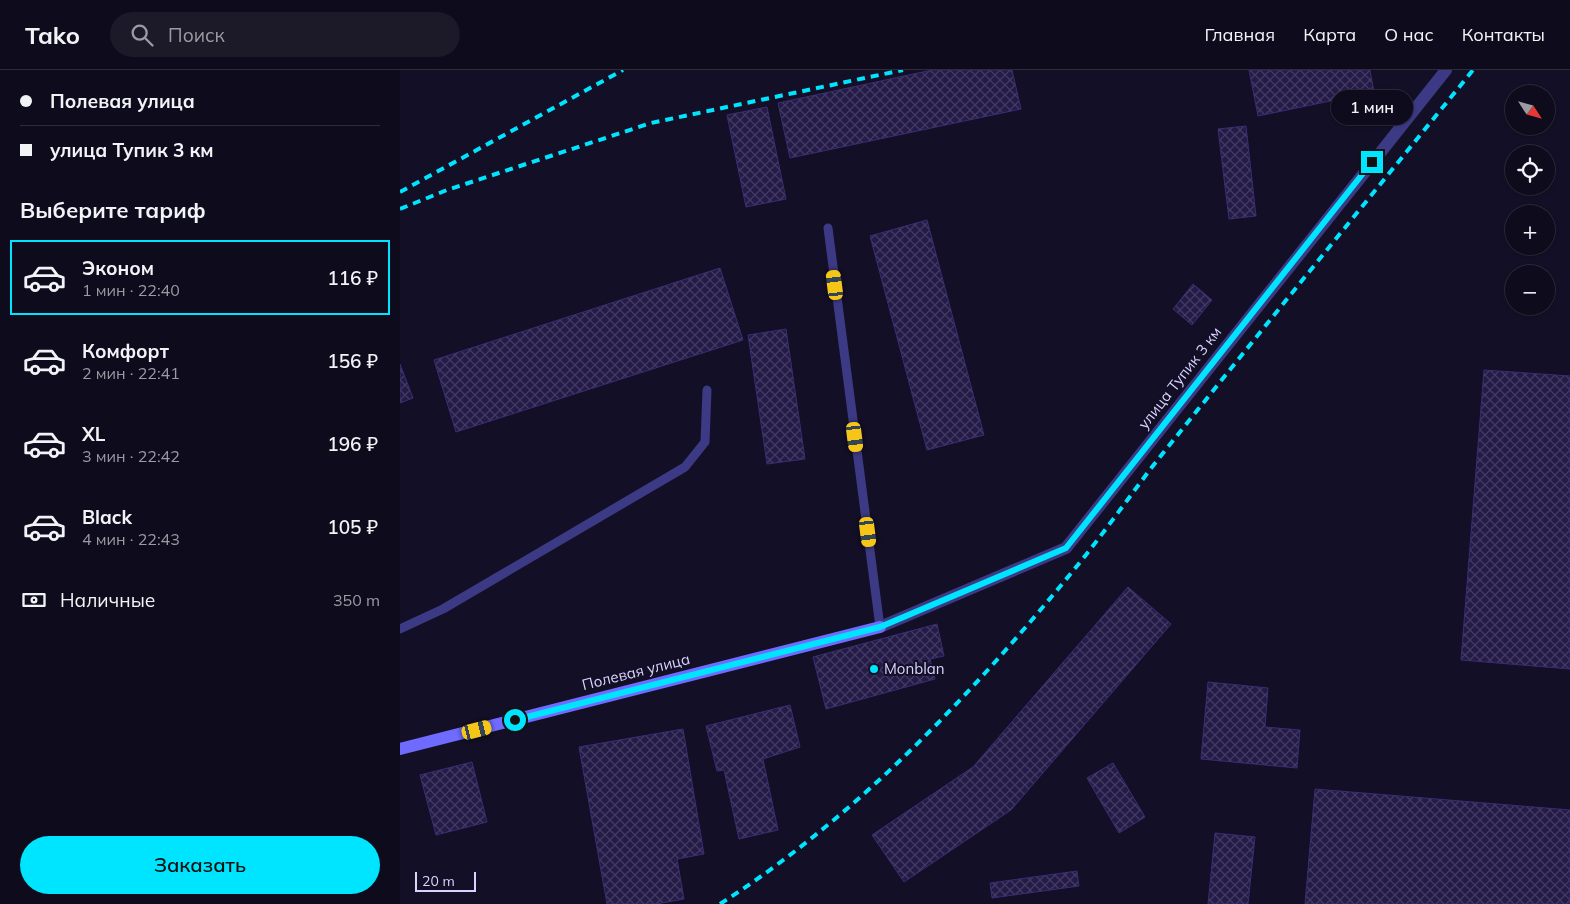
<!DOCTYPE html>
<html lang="ru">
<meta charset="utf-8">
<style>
body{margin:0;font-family:Mulish,sans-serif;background:#1c1929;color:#f1f3f6;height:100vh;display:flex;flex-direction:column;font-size:19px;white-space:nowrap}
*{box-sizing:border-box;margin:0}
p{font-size:16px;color:#9b9ba3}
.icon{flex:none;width:28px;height:28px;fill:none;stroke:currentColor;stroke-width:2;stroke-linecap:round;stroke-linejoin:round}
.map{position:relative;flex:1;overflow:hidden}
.sheet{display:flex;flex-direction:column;background:#0e0b1c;width:400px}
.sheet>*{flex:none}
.hud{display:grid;align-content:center;height:110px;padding:0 20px;background:#0e0b1c}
.needle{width:32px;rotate:126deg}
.controls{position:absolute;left:1105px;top:15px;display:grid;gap:10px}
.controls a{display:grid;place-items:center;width:50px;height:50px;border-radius:50%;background:#0e0b1c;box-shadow:0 1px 4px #0004,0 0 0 1px #2e2b3b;font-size:25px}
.scale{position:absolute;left:15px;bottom:12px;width:61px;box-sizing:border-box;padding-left:5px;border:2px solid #d9d4ff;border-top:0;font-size:14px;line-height:18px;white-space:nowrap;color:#d9d4ff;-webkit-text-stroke:4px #130f26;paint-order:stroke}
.end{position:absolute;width:22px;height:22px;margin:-11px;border:6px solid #00e5ff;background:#111;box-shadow:0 0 0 2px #111}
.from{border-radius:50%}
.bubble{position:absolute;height:35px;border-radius:18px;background:#0e0b1c;box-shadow:0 1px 4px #0004,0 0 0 1px #2e2b3b;font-size:16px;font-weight:600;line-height:35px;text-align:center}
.car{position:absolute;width:15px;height:30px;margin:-15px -8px;border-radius:6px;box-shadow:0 0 4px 1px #0007;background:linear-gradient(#f5c518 24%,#345 0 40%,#f5c518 0 76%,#345 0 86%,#f5c518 0)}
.hud b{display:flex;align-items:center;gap:18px;height:48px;font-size:19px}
.hud b+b{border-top:1px solid #2e2b3b}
.hud i{width:12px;height:12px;background:#f1f3f6}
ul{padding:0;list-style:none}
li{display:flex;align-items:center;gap:15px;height:75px;margin:0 10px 8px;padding:0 10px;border:2px solid transparent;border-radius:0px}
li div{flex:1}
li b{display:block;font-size:19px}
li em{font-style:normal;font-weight:600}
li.active{border-color:#00e5ff}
li>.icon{width:45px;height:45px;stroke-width:1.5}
h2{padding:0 20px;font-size:22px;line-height:60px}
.pay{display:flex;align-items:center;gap:12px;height:55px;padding:0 20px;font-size:19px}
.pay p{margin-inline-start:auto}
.button{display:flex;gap:10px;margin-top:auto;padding:10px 20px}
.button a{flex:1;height:58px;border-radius:30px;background:#00e5ff;color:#111;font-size:20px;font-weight:600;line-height:58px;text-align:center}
header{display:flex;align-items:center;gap:30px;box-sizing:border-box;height:70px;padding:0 25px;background:#0e0b1c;border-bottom:1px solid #2e2b3b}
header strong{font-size:24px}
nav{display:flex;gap:28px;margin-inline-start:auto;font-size:18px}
.search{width:350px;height:45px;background:#1c1929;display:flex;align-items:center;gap:12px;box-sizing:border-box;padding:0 18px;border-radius:28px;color:#9b9ba3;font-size:19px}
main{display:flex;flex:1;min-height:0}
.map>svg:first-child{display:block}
</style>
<header>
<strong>Tako</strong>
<div class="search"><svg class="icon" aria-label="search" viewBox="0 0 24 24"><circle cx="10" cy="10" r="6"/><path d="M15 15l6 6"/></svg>Поиск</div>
<nav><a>Главная</a><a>Карта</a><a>О нас</a><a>Контакты</a></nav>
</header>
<main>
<section class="sheet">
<div class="hud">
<b><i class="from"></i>Полевая улица</b>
<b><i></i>улица Тупик 3 км</b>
</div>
<h2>Выберите тариф</h2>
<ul>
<li class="active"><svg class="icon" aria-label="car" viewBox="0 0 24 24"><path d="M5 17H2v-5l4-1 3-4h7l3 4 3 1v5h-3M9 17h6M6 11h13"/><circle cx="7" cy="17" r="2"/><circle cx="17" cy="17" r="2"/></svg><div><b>Эконом</b><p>1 мин · 22:40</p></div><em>116 ₽</em></li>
<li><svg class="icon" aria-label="car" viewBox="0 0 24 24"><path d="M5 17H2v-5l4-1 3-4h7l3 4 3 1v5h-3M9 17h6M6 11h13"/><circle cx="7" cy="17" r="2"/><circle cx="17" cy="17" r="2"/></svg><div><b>Комфорт</b><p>2 мин · 22:41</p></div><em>156 ₽</em></li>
<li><svg class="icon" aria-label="car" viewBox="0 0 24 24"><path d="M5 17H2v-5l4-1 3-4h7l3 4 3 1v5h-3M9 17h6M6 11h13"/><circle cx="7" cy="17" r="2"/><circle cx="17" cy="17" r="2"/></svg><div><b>XL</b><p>3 мин · 22:42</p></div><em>196 ₽</em></li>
<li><svg class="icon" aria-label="car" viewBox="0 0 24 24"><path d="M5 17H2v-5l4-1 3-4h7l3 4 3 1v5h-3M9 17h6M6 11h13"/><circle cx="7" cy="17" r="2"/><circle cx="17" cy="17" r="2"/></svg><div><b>Black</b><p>4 мин · 22:43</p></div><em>105 ₽</em></li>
</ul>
<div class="pay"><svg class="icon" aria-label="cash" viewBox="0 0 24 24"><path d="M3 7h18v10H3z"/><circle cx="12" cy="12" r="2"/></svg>Наличные<p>350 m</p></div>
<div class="button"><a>Заказать</a></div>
</section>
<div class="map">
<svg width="1170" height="834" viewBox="0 0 1170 834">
<defs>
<pattern id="building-cross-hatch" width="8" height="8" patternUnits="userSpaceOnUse" patternTransform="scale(1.25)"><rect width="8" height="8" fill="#241b47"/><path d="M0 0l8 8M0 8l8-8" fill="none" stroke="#433b63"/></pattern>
</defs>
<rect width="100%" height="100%" fill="#130f26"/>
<!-- building -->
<g fill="url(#building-cross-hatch)" stroke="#3b2d73">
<path d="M532,0h80l9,39 -231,49 -12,-55z"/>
<path d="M849,0h121l4,22 -116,24z"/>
<path d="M367,37l19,92 -40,8 -19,-92z"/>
<path d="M846,56l10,90 -27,3 -11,-90z"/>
<path d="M527,150l57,215 -57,15 -57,-214z"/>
<path d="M320,198l23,72 -287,92 -22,-72z"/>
<path d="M793,214l19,16 -20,25 -19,-16z"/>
<path d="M386,259l19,130 -38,5 -19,-129z"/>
<path d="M0,294l13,34 -13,5z"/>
<path d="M1084,300l86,6v293l-109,-9z"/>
<path d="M728,517l43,37 -160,186 -107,72 -32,-47 101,-68z"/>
<path d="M537,554l7,32 -14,3 5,20 -109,30 -13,-52z"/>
<path d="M808,612l60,6 -3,39 35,3 -3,38 -96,-9z"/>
<path d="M390,635l10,42 -37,12 15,71 -39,9 -15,-69 -7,1 -11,-45z"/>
<path d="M283,659l21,125 -27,5 7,40 -28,5h-49l-28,-157z"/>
<path d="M72,692l15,60 -51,13 -16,-60z"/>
<path d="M713,693l32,54 -26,16 -32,-55z"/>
<path d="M915,719l255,21v94h-265z"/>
<path d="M815,763l40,4 -7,67h-40z"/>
<path d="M677,801l2,15 -87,12 -2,-15z"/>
</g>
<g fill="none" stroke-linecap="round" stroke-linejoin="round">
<!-- lane -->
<g stroke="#3d3a85" stroke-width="9">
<path d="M428,158l52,399"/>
<path d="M0,559l43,-20 242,-142 20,-25 2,-52"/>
</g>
<!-- street -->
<path stroke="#3d3a85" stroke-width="12" d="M480,557l186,-79 380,-478"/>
<!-- secondary -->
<path stroke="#6f6bff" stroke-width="12" d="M0,679l480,-122"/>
<!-- rail -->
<g stroke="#00e5ff" stroke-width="4" stroke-dasharray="8 6" stroke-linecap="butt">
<path d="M0,122l223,-122"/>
<path d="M0,139l47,-19 204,-67 252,-53"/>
<path d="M320,834c139,-89 253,-211 357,-338 26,-32 50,-66 75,-99 106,-133 214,-265 321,-397"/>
</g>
</g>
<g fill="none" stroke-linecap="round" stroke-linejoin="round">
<!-- route -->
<path stroke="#00e5ff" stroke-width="6" d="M115,650l365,-93 186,-79 306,-386"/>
</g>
<!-- markers -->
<circle fill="#00e5ff" stroke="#130f26" stroke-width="2" cx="474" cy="599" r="5"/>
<g text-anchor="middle" stroke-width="4" stroke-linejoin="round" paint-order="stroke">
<!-- street labels -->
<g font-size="15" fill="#d9d4ff" stroke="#130f26">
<text transform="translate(780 308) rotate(-52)" y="5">улица Тупик 3 км</text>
<text transform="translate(236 602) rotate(-14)" y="5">Полевая улица</text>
</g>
<!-- poi labels -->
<g font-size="15" fill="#d9d4ff" stroke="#130f26" text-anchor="start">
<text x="484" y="604">Monblan</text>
</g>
</g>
</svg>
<div class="controls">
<a><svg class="needle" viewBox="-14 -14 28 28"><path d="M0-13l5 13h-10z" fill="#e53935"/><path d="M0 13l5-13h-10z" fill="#9b9ba3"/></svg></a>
<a><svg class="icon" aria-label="locate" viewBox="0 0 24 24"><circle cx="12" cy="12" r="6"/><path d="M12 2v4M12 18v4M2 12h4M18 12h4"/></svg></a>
<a>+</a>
<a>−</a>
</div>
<div class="scale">20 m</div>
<i class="end from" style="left:115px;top:650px"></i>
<i class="end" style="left:972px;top:92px"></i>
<div class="bubble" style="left:931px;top:20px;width:82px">1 мин</div>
<i class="car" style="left:435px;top:215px;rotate:353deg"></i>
<i class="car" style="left:455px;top:367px;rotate:173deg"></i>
<i class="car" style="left:468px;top:462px;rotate:173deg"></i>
<i class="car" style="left:77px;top:660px;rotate:76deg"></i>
</div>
</main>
